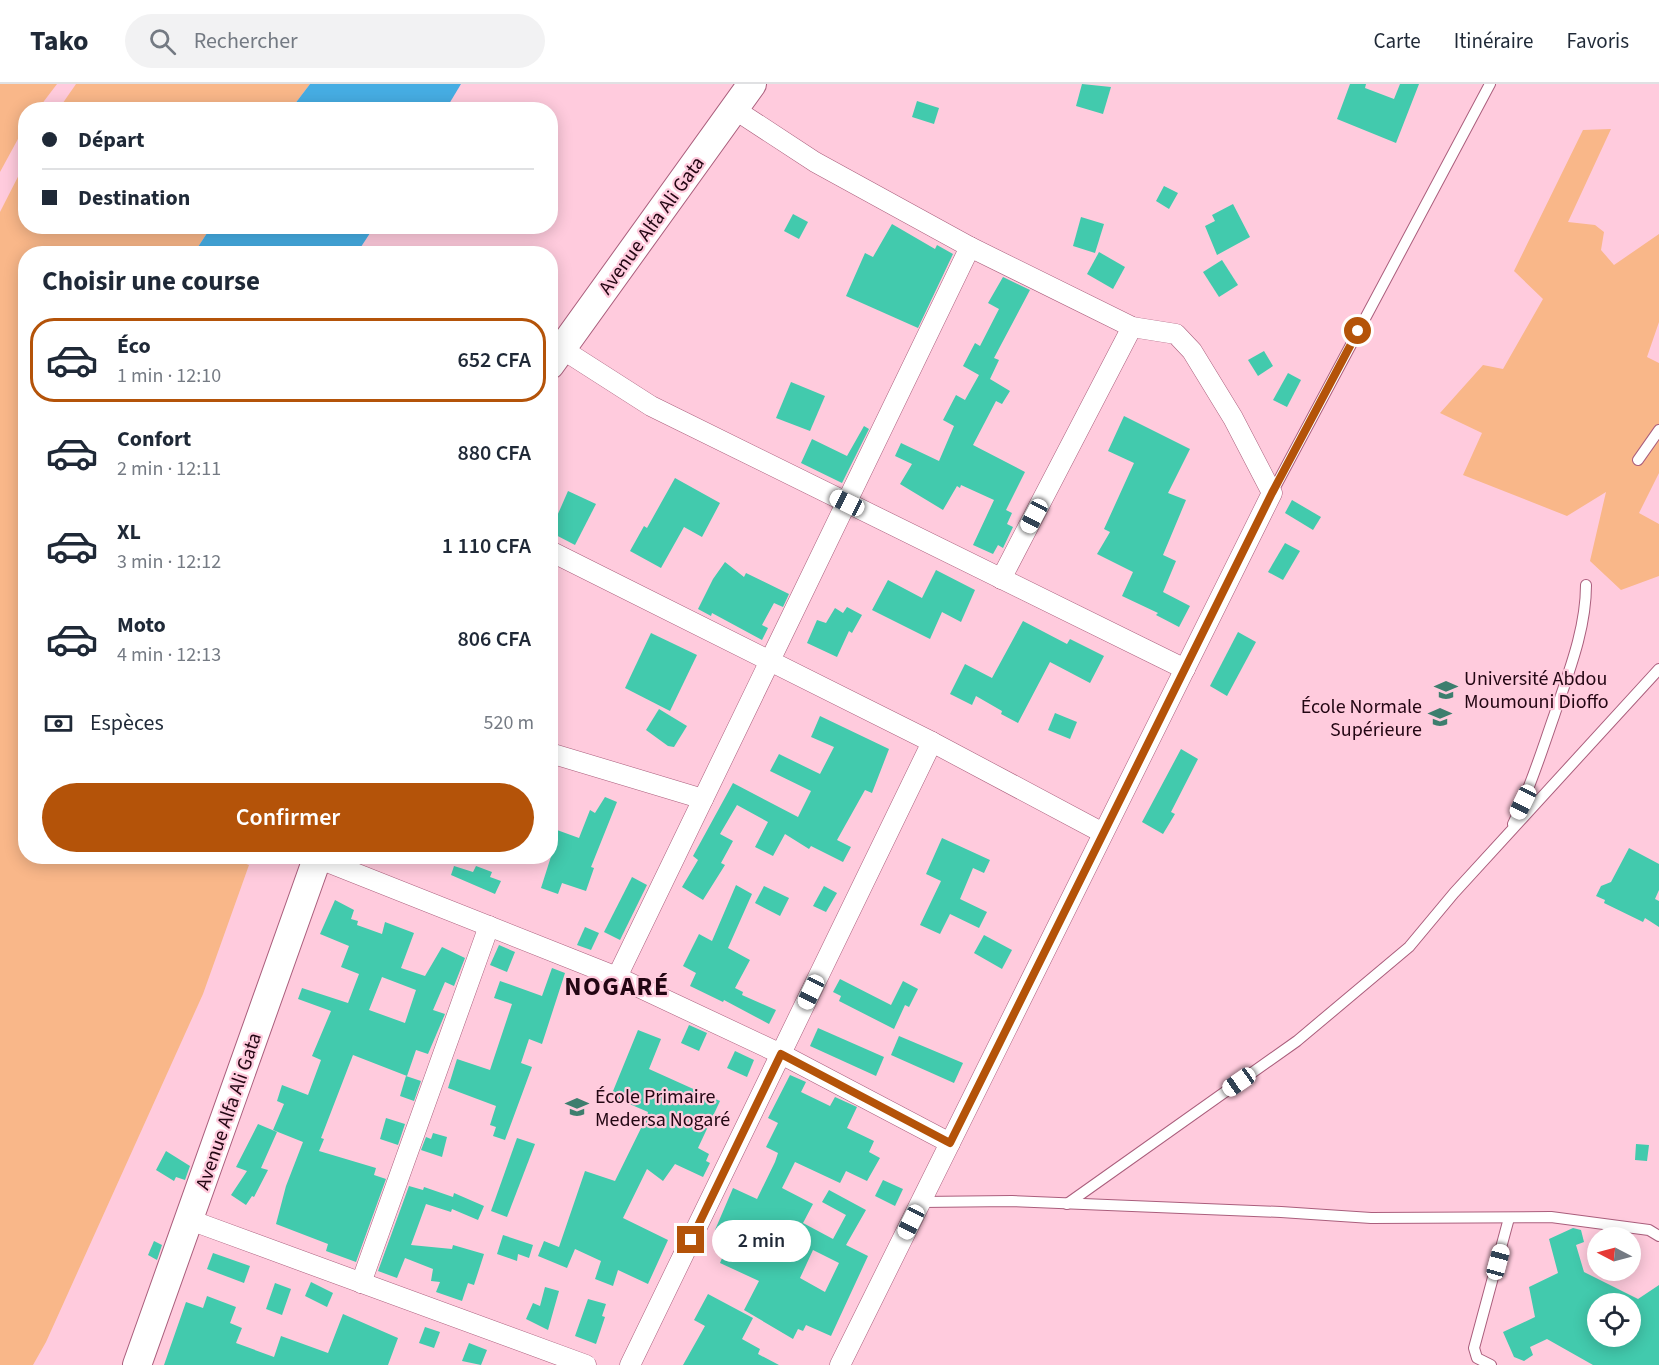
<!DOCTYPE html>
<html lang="fr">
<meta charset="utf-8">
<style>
body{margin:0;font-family:"Source Sans 3",sans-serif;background:#f2f2f3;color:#1f2937;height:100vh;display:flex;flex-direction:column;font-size:22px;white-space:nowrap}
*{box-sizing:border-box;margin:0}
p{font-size:20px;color:#747a83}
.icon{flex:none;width:33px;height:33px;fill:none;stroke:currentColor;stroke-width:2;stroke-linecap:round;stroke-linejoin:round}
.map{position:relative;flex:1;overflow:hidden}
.drawer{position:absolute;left:18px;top:162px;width:540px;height:618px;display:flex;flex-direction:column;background:#fff;border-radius:24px;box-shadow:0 3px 15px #0003}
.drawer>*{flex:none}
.banner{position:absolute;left:18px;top:18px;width:540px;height:132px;border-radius:24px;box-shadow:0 3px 15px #0003;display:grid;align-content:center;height:132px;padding:0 24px;background:#fff}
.needle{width:39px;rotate:276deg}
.buttons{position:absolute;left:1587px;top:1143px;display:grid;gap:12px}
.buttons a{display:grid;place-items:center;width:54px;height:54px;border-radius:50%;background:#fff;box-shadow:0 3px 15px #0003;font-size:30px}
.end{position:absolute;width:27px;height:27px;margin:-14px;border:8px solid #b45309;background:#fff;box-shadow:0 0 0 3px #fff}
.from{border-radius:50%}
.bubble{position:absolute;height:42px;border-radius:21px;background:#fff;box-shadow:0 3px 15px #0003;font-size:20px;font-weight:600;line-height:42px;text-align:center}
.car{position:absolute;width:18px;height:36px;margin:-18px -9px;border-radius:8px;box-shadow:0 0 4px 2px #0007;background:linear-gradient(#fff 24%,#345 0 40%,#fff 0 76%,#345 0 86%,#fff 0)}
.banner b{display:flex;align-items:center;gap:21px;height:57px;font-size:22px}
.banner b+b{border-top:2px solid #e0e1e3}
.banner i{width:15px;height:15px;background:#1f2937}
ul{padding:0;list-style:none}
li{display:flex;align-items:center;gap:18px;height:84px;margin:0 12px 9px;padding:0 12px;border:3px solid transparent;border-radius:24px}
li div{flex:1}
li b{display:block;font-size:22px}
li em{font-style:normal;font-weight:600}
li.on{border-color:#b45309}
li>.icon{width:54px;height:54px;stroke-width:1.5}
h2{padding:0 24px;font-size:27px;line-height:72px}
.pay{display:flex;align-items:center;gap:15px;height:66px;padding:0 24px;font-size:22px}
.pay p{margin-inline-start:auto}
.cta{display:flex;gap:12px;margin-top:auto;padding:12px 24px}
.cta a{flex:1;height:69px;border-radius:36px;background:#b45309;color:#fff;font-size:24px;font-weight:600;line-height:69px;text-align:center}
header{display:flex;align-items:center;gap:36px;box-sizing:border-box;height:84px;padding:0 30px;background:#fff;border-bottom:2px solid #e0e1e3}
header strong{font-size:28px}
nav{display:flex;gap:33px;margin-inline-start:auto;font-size:21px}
.search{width:420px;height:54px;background:#f2f2f3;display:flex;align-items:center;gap:15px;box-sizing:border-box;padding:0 21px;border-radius:33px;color:#747a83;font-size:22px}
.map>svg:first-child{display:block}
</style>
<header>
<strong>Tako</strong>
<div class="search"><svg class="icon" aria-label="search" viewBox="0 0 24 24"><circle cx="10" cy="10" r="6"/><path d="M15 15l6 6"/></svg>Rechercher</div>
<nav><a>Carte</a><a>Itinéraire</a><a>Favoris</a></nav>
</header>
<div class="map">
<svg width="1659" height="1281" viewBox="0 0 1659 1281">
<rect width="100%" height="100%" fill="#ffcbdd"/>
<!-- green -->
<g fill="#f9b789">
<path d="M0,0h57l-19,25 -12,1 -1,16 -25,46z"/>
<path d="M76,0h234l-19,25 -233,1z"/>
<path d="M1611,45l-43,93 27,3 9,7 -3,18 13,15 45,-31v88l-12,35 12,6v110l-20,40 20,11v52l-38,14 -31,-29 16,-69 -39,24 -104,-41 19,-42 -42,-20 43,-48 20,4 40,-70 -29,-28 69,-141z"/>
<path d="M25,79l1,63 185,1 -17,26 -168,1v602h199l24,9 -46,129 -157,348 -13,23h-33v-1153z"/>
</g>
<!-- water -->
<g fill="#46ade3">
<path d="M310,0h151l-15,25h-155z"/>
<path d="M211,143v-1l163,1 -17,26h-163z"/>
</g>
<!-- building -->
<g fill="#42caad" fill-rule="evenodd">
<path d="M1082,0l29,3 -8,27 -27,-8z"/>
<path d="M1350,0h16l-1,4 29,11 6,-15h19l-23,59 -59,-24z"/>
<path d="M917,17l22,7 -5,16 -22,-7z"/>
<path d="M1164,102l14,7 -9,16 -13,-8z"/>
<path d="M1233,120l17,33 -33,18 -12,-29 10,-5 -3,-6z"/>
<path d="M793,130l15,8 -9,17 -15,-8z"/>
<path d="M1081,133l23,7 -9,29 -22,-7z"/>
<path d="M892,140l43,25 2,-4 16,9 -35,74 -72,-32 19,-43 8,4z"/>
<path d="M1099,168l26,15 -12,22 -26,-15z"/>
<path d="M1222,176l16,25 -19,12 -16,-25z"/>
<path d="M1003,193l27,13 -36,68 5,2 -9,19 20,12 -8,13 -6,-3 -23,44 52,27 -19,38 6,3 -5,11 6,3 -10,21 -5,-3 -5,9 -20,-9 21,-45 -33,-15 -1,3 -3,-2 -14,24 -43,-26 12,-20 -17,-8 6,-13 38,18 15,-35 -11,-6 13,-25 9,5 14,-25 -16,-9 12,-23 5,3 19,-37 -11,-6z"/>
<path d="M1264,267l9,15 -15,10 -10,-16z"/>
<path d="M1288,289l13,7 -14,27 -14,-7z"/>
<path d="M791,298l34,14 -15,35 -34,-13z"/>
<path d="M1124,332l66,33 -22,44 18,7 -23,55 13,6 -13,31 27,14 -11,21 -23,-12 2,-2 -36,-17 11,-24 -36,-18 13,-22 -6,-3 30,-66 -26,-12z"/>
<path d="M864,342l5,3 -27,54 -41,-20 11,-24 35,17z"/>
<path d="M675,394l45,25 -18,34 -18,-10 -23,41 -31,-17 14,-25 3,2z"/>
<path d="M568,407l28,13 -21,41 -25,-13z"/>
<path d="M1292,416l29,17 -8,13 -28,-17z"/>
<path d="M1285,459l15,8 -17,29 -15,-8z"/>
<path d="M725,478l19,15 2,-4 43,21 -6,13 -9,-4 -12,22 6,3 -6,12 -50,-27 -1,3 -13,-7 15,-30z"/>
<path d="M936,486l39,20 -14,32 -19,-10 -12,27 -58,-29 16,-30 34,18z"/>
<path d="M847,523l15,8 -10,18 -3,-2 -12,26 -30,-14 10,-23 9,3 9,-15 8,5z"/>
<path d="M1023,537l44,23 3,-5 34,17 -14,27 -40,-21 -32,61 -17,-9 1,-3 -26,-15 -4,9 -22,-11 15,-30 27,14z"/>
<path d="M1238,548l18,10 -29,54 -17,-10z"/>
<path d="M651,549l46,22 -27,56 -45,-23z"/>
<path d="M659,625l28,17 -13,21 -6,-1 -22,-16z"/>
<path d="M1055,629l22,9 -7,17 -22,-9z"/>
<path d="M820,632l69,33 -17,44 -7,-3 -28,50 14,7 -8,15 -32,-16 -2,3 -24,-15 -12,22 -18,-9 13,-25 -31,-17 -17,29 13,7 -12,22 4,2 -22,35 -21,-13 16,-27 -5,-4 40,-73 65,34 13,-26 -41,-20 9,-17 41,20 14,-27 -23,-10z"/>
<path d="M1181,665l17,10 -27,53 4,2 -12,20 -21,-12z"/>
<path d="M605,713l12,5 -26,65 3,1 -8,23 -24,-8 -4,11 -17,-6 13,-41 -3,-1 6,-16 22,8 11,-28 5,3z"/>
<path d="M942,754l48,22 -6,13 -11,-5 -13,31 27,13 -8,16 -29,-14 -10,20 -20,-9 21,-44 -15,-7z"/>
<path d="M1629,764l30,16v26l-4,9 4,2v26l-14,-9 -2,4 -39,-19 1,-3 -9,-4 5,-10 10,-4z"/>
<path d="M454,782l19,6 3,-6 16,6 -2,5 11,4 -6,13 -44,-19z"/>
<path d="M632,793l15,8 -27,55 -16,-8z"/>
<path d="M736,801l16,9 -24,54 22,12 -15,28 8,4 -1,3 34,15 -7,14 -45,-24 -1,2 -33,-16 6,-13 -13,-7 16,-32 13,7z"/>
<path d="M764,802l25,12 -9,18 -25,-13z"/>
<path d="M824,802l13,7 -11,19 -13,-6z"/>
<path d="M335,816l19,10 -3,9 7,2 -1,4 25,9 3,-12 29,11 -13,35 24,8 17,-29 23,11 -11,28 -9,-4 -12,28 12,4 -17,40 -12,-4 -9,26 -54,-21 -32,83 3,1 -5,12 57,17 -2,7 12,4 -30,83 -30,-11 2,-7 -52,-20 10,-38 17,-44 -30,-12 11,-26 -7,-3 5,-16 26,10 13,-35 -9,-4 19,-45 -33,-12 4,-11 46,15 11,-29 -18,-7 8,-21 -29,-12zM382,893l34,13 -11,33 -36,-13z"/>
<path d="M585,843l14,6 -8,17 -14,-5z"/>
<path d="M984,851l28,15 -10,19 -28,-16z"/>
<path d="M499,861l16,7 -8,20 -17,-7z"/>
<path d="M552,884l13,5 -23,71 -13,-5 -8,24 11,4 -27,73 -12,-4 3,-9 -6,-2 6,-19 -48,-18 9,-29 33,11 22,-66 -18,-6 6,-17 42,15z"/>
<path d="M840,895l51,26 12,-24 15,8 -9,18 -4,-2 -11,24 -55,-28 2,-5 -8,-4z"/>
<path d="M689,941l18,8 -8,18 -18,-8z"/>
<path d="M818,944l66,29 -8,19 -66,-30z"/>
<path d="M638,946l23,9 -12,30 71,32 -22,47 11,6 -3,7 4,2 -7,14 -28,-13 -12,17 -16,-12 -24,49 45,22 -20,44 -30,-14 -5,16 -18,-7 6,-18 -26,-12 -8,19 -29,-12 6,-15 15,6 26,-76 30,10 32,-65 1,-4 -37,-16z"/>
<path d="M899,952l64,27 -9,20 -63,-28z"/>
<path d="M735,967l19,9 -7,17 -20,-9z"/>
<path d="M790,991l16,7 -5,10 29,14 5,-9 22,10 -10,21 27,13 -5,11 11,6 -13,23 -21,-10 -6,12 -45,-21 -13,26 31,16 -10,19 30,16 13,-24 -24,-13 7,-12 37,20 -20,35 22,11 -37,80 -25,-11 -3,6 -5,-2 -5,10 -49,-29 15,-29 -39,-18 11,-26 -16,-7 18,-42 24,11 18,-37 3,-9 -12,-6 12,-24 -10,-5zM813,1166l26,13 -14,29 -25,-14z"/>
<path d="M406,992l15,5 -7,20 -14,-5z"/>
<path d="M386,1034l19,6 -7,21 -18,-6z"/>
<path d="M258,1040l19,8 -16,36 7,2 -14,27 -2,-1 -6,9 -15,-10 16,-24 -11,-4z"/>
<path d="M433,1049l14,4 -5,20 -21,-7 5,-13 5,2z"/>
<path d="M517,1054l18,6 -28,73 -16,-6z"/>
<path d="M1636,1060l13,1 -2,16 -12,-1z"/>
<path d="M166,1067l24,15 -5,14 -9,-3 -2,4 -18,-11z"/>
<path d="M883,1096l20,9 -8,17 -20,-10z"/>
<path d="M409,1102l14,4 1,-3 29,10 1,-4 30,13 -6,14 -26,-11 -1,3 -25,-8 -15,41 41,4 1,-4 31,9 -10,31 -6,-2 -6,18 -26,-9 4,-10 -9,-1 2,-12 -28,-11 -8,20 -19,-7z"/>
<path d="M1573,1144l8,2 3,12 -8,3 8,27 54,27 21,-14v80h-66l-46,-26 -17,8 3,8 -9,6 -10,-4 -11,-25 32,-15 -6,-30 29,-14 -9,-34zM1598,1220h32v32h-32z"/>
<path d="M503,1151l30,10 -4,13 -11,-4 -1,7 -20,-7z"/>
<path d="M154,1157l8,4 -5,15 -9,-5z"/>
<path d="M213,1169l37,13 -6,17 -37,-14z"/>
<path d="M311,1198l22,11 -6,14 -22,-11z"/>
<path d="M275,1199l16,6 -9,26 -16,-6z"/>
<path d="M545,1203l14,4 -11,39 -22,-11 7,-16 7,3z"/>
<path d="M708,1210l45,24 -11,21 18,10 -2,5 21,11h-96l22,-39 -11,-6z"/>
<path d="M207,1212l29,11 -6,16 12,5 -6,15 38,14 7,-21 47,17 15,-39 55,24 -10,27h-224l22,-63 17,6z"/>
<path d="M588,1215l18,5 -4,12 3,1 -9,27 -21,-8z"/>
<path d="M425,1243l15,5 -6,16 -15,-5z"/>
<path d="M469,1259l18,7 -6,15 -19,-4z"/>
</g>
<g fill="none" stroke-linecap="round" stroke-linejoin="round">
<!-- lane casing -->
<g stroke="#aa5e7c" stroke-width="12">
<g id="lane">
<path d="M1638,376l21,-30"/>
<path d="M1272,409l218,-409"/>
<path d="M1513,740c17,-35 28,-71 41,-108 14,-42 32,-86 32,-131"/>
<path d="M921,1118l91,-1 269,11 90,6 180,-1 98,13 10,6"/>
<path d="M1067,1120l230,-163 112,-94 45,-54 205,-224"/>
<path d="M1491,1281l-14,-7 -3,-10 35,-130"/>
</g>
</g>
<!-- street casing -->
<g stroke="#aa5e7c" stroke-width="21">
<g id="street">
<path d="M734,25l81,53 155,85"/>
<path d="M562,265l89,57 534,263"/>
<path d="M550,467l382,191 171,91"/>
<path d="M1001,495l131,-252"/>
<path d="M550,669l153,46"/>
<path d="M317,774l300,119 164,77 169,89"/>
<path d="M617,893l353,-730 162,80 44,7 16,17 41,67 39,75 -432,872"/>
<path d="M190,1136l396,145"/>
<path d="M361,1199l128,-357"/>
<path d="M630,1281l302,-623"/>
</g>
</g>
<!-- secondary casing -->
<g stroke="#aa5e7c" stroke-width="30">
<g id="secondary">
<path d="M550,281l202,-281"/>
<path d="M137,1281l181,-509"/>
</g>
</g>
<!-- lane -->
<use href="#lane" stroke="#fff" stroke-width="10"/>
<!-- street -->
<use href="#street" stroke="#fff" stroke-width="20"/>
<!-- secondary -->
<use href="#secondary" stroke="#fff" stroke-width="28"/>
</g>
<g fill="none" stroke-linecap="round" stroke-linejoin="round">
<!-- route -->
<path stroke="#b45309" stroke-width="8" d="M691,1156l90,-186 169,89 322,-650 86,-162"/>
</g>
<!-- icons -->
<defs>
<g id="university-bare" transform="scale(1.8)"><path d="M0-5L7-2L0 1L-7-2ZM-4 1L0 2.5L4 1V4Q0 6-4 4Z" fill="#3d7e6e" stroke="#ffcbdd" stroke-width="2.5" paint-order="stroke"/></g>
<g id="school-bare" transform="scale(1.8)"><path d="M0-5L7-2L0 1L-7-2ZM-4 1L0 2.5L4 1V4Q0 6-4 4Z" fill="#3d7e6e" stroke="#ffcbdd" stroke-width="2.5" paint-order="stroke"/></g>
</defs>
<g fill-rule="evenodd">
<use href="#university-bare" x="1446" y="606"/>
<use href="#university-bare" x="1440" y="633"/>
<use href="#school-bare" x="577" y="1023"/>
</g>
<g text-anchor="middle" stroke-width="4.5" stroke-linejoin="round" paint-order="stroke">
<!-- street labels -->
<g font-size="20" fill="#230613" stroke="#ffcbdd">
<text transform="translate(651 141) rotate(-54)" y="7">Avenue Alfa Ali Gata</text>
<text transform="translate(228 1027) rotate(-71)" y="7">Avenue Alfa Ali Gata</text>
</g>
<!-- poi labels -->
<g font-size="20" fill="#230613" stroke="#ffcbdd" text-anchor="start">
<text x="1464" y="601">Université Abdou<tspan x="1464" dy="23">Moumouni Dioffo</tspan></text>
<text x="1422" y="629" text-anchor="end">École Normale<tspan x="1422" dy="23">Supérieure</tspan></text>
<text x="595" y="1019">École Primaire<tspan x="595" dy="23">Medersa Nogaré</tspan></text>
</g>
<!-- district labels -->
<g font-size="26" font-weight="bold" letter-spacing="1.5" fill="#230613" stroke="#ffcbdd">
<text x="617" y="911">NOGARÉ</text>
</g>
</g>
</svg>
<div class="buttons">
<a><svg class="needle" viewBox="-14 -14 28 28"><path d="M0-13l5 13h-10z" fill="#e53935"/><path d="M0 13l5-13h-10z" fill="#747a83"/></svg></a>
<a><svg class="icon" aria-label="locate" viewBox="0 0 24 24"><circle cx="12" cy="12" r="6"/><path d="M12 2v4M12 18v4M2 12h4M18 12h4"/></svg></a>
</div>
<i class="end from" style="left:1358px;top:247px"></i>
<i class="end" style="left:691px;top:1156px"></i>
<div class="bubble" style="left:712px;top:1136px;width:99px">2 min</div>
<i class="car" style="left:847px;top:419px;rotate:296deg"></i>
<i class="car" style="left:1034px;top:432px;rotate:208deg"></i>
<i class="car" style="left:1523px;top:718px;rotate:206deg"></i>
<i class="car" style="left:811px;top:908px;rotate:206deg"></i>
<i class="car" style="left:1239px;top:998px;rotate:235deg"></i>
<i class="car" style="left:911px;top:1138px;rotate:207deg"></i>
<i class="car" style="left:1498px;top:1178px;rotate:15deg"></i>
<div class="banner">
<b><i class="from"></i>Départ</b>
<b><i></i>Destination</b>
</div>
<section class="drawer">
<h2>Choisir une course</h2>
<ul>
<li class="on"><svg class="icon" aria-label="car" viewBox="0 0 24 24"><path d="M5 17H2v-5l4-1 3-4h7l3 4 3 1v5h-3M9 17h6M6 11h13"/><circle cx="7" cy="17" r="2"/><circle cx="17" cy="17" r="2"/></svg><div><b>Éco</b><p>1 min · 12:10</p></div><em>652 CFA</em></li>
<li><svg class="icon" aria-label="car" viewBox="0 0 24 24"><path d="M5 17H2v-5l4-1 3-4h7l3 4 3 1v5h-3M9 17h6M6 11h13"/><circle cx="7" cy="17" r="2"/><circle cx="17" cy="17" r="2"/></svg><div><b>Confort</b><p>2 min · 12:11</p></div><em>880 CFA</em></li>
<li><svg class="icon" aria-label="car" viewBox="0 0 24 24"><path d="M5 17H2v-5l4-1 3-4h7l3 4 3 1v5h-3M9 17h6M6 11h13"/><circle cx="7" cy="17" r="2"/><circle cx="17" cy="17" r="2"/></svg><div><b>XL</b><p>3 min · 12:12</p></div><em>1 110 CFA</em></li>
<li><svg class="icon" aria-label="car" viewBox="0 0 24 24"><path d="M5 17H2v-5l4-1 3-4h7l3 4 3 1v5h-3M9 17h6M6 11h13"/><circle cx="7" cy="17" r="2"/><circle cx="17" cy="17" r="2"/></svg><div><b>Moto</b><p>4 min · 12:13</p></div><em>806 CFA</em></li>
</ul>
<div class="pay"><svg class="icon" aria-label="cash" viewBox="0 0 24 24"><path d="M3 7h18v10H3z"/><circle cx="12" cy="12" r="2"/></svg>Espèces<p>520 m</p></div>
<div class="cta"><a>Confirmer</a></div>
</section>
</div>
